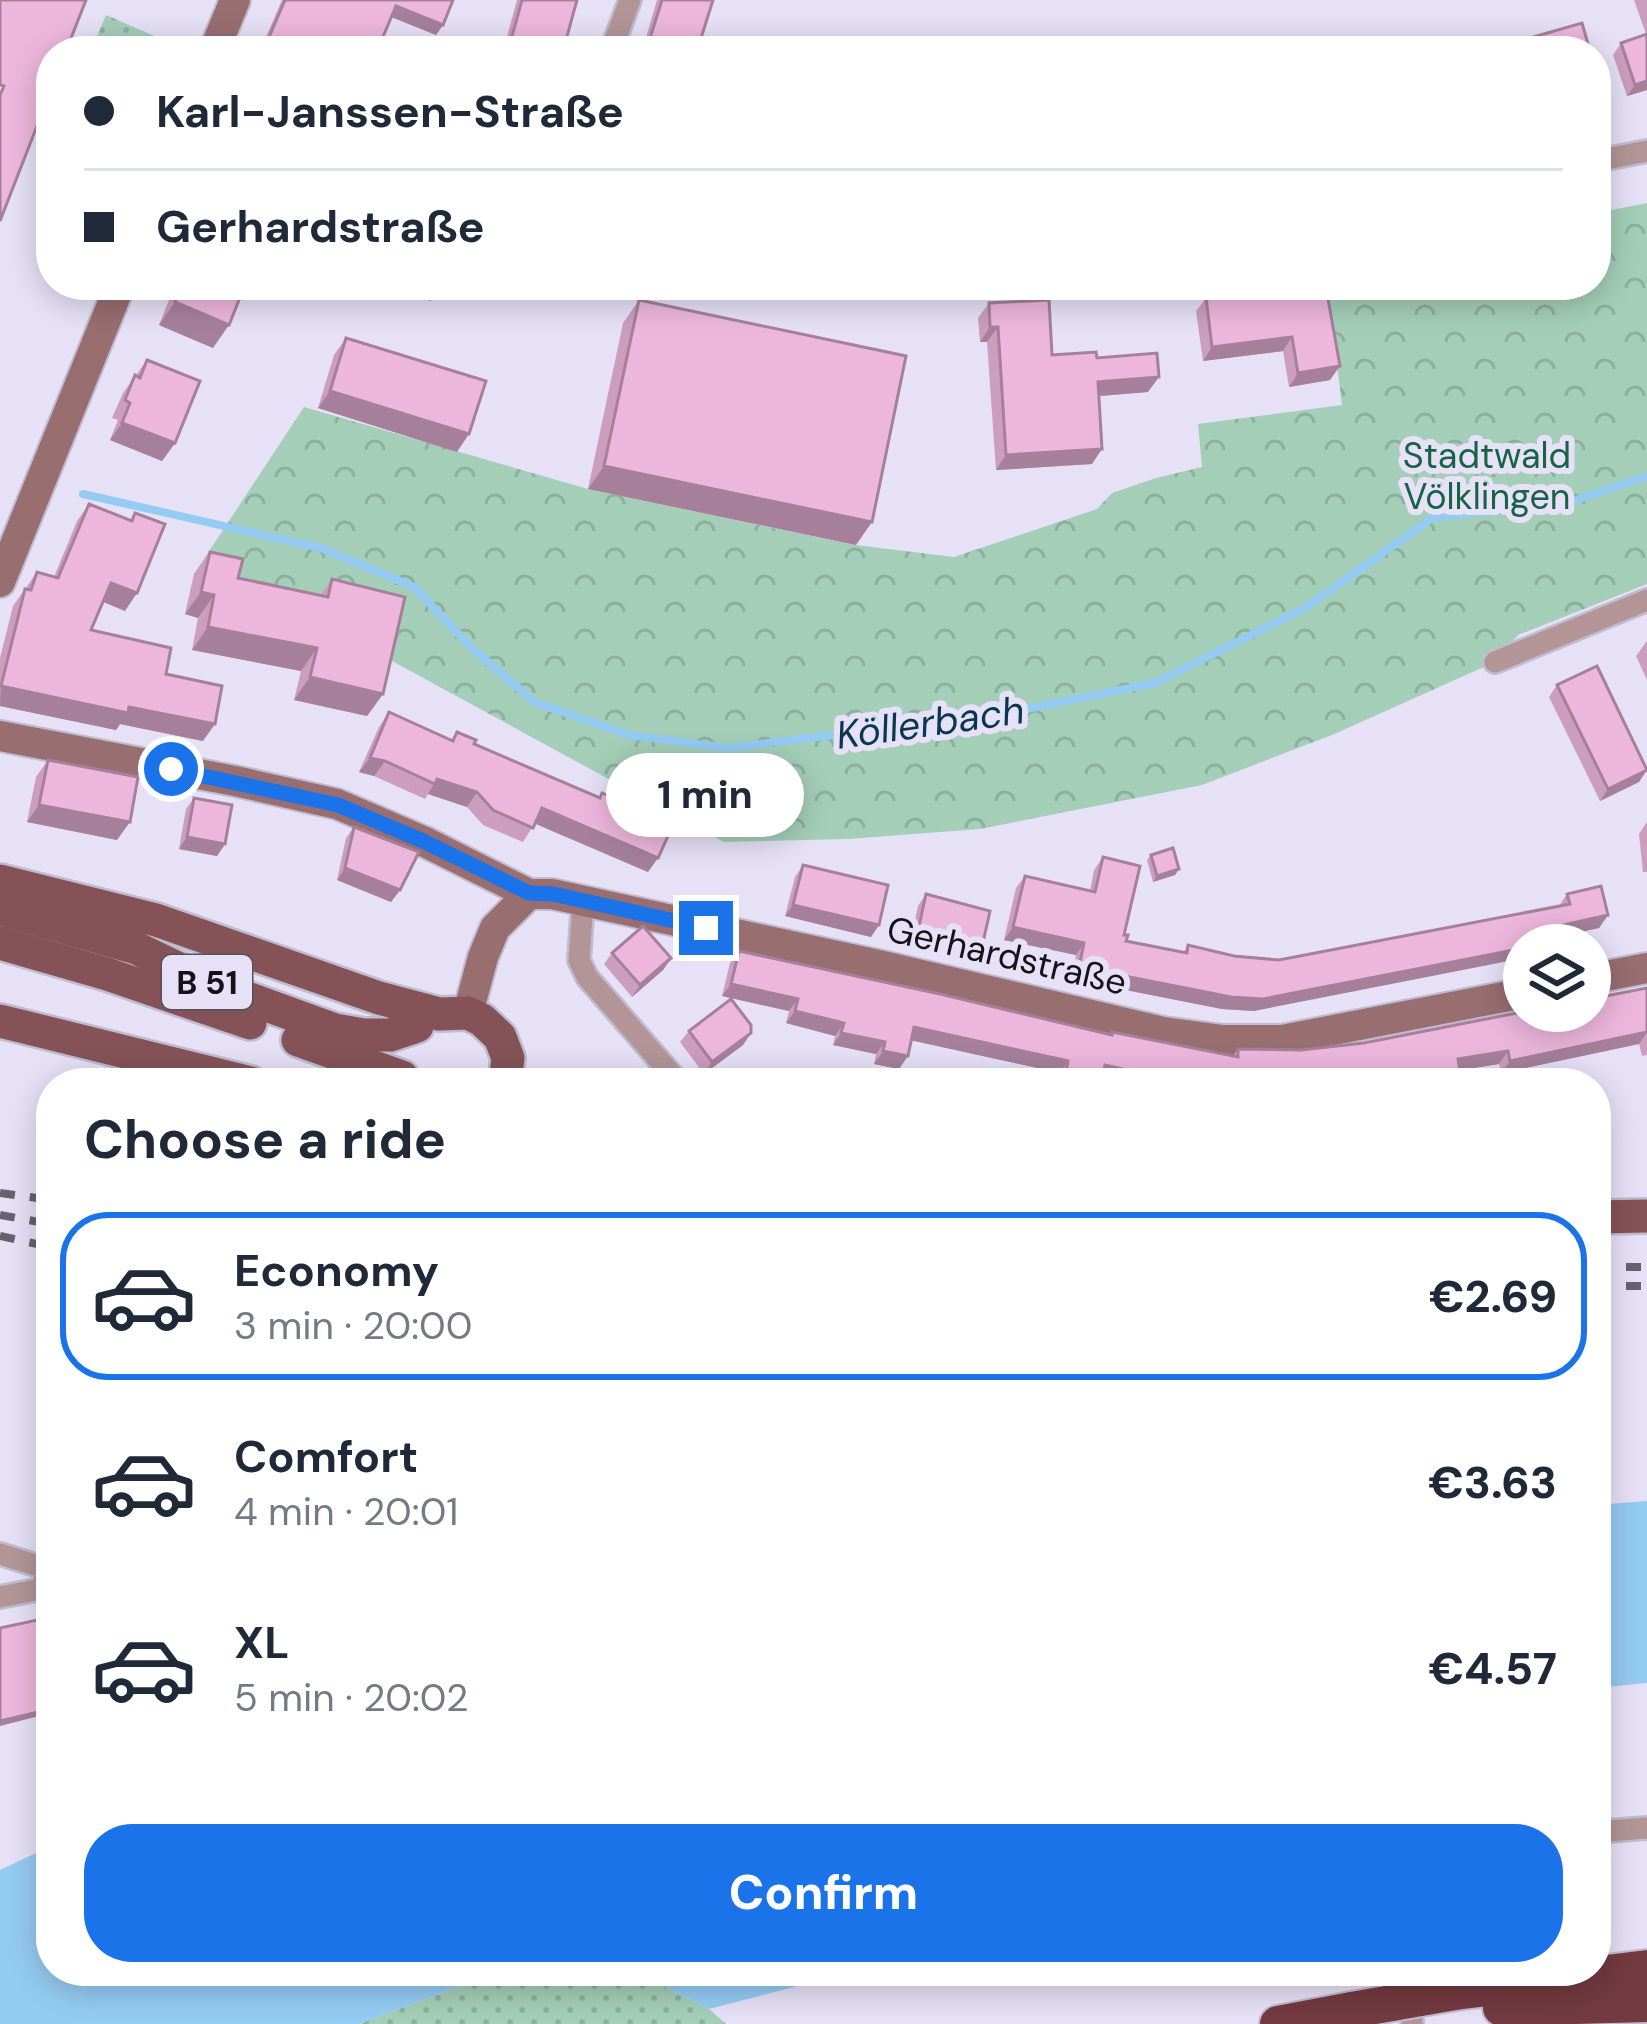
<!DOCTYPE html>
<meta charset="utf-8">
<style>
body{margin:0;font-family:"DM Sans",sans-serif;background:#f6f6f7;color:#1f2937;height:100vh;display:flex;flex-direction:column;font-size:45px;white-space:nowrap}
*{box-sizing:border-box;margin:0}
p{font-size:39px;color:#747a83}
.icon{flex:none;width:66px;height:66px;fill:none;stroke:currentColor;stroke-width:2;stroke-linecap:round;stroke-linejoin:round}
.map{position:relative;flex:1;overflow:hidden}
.side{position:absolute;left:36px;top:1068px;width:1575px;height:918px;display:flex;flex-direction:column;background:#fff;border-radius:48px;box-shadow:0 6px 30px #0003}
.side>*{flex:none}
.hud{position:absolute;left:36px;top:36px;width:1575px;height:264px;border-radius:48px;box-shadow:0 6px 30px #0003;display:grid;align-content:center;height:264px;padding:0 48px;background:#fff}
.buttons{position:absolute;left:1503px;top:924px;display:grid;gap:24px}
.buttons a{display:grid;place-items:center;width:108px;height:108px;border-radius:50%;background:#fff;box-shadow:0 6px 30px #0003;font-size:60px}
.end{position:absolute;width:54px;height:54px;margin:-27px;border:15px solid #1a73e8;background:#fff;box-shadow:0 0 0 6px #fff}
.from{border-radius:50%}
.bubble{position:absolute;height:84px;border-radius:42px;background:#fff;box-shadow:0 6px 30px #0003;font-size:39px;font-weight:800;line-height:84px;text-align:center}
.hud b{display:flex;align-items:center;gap:42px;height:114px;font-size:45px}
.hud b+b{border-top:3px solid #e0e1e3}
.hud i{width:30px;height:30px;background:#1f2937}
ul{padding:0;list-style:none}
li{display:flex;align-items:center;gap:36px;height:168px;margin:0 24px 18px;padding:0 24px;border:6px solid transparent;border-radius:48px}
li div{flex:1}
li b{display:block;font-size:45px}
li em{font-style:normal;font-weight:800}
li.current{border-color:#1a73e8}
li>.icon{width:108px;height:108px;stroke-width:1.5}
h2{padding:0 48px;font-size:54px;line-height:144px}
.action{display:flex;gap:24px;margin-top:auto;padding:24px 48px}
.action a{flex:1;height:138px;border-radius:48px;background:#1a73e8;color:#fff;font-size:48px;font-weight:800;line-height:138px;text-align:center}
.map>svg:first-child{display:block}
</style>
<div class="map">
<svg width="1647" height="2024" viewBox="0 0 1647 2024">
<defs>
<pattern id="grass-dots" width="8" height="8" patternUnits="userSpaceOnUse" patternTransform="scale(3)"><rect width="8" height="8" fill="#a4ceb8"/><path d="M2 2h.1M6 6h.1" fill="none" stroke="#8cb09e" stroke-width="1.8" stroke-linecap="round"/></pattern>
<pattern id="park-crowns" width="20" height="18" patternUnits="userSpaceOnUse" patternTransform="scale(3)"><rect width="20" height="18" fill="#a4ceb8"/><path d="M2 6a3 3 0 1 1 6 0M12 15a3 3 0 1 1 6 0" fill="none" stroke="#8cb09e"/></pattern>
</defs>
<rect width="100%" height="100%" fill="#e6e1f7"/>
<!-- grass -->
<g fill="url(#grass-dots)">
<path d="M106,15l60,26 12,10h-87z"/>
<path d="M499,1971h134l76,38 17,15h-367z"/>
</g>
<!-- park -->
<path fill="url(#park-crowns)" d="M1647,203v381l-129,51 -23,27 -163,73 -130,50 -222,44 -132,10 -124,3 -343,-187 -187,-81 110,-167 284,82 267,56 99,12 143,-48 15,-16 44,-15 46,-11 -4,-43 144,-19 -15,-120h269v-72z"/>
<!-- water -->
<g fill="#94cbf2">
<path d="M1647,1501v182l-51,5v-183z"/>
<path d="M51,1846v125h448l-140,53h-359v-154z"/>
<path d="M633,1971h222l-146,38z"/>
</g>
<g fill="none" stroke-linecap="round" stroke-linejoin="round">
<!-- stream -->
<path stroke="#94cbf2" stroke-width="8" d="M83,494l238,54 93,39 57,60 63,55 95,33 97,13 266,-32 163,-33 150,-75 129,-91 127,-12 86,-29"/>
<!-- street casing -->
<g stroke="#c0bccf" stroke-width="26">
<g id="street">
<path d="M611,51l19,-51"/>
<path d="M1596,161l51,-10"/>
<path d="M1495,662l152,-62"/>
<path d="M583,901l-4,59 8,17 92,106"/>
<path d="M0,1554l48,15 -7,20 -41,8"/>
<path d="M1596,1832l51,-4"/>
<path d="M1409,1971l3,53"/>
</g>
</g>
<!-- secondary casing -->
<g stroke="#c0bccf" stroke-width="34">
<g id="secondary">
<path d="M214,51l21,-51"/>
<path d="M0,582l120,-297"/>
<path d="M0,736l235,45 102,23 86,37 106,53h23l331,72 281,66 59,8h59l242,-47"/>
<path d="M1590,979l57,-11"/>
<path d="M468,1013l15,-56 12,-29 34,-34"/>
</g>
</g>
<!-- primary casing -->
<g stroke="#c0bccf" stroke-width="38">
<g id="primary">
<path d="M0,881l156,39 223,78 60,16 29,-1 14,7 18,17 8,21 -3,25"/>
<path d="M0,909l136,39 81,39 118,43 29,5h26l27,-9"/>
<path d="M0,943l107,31 143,49"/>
<path d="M0,1021l251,62"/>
<path d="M298,1040l104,37"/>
<path d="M1596,1217l51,-1"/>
</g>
</g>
<!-- highway casing -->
<g stroke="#c0bccf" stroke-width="40">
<g id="highway">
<path d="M1455,1992l192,-24"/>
<path d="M1501,2008l146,-4"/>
<path d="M1278,2024l74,-14"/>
</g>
</g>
<!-- street -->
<use href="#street" stroke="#b39597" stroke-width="21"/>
<!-- secondary -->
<use href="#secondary" stroke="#996e71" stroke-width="30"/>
<!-- primary -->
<use href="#primary" stroke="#855357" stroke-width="33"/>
<!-- highway -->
<use href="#highway" stroke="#733a41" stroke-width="36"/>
<!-- rail -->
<g stroke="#666370" stroke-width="8" stroke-dasharray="15 15" stroke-linecap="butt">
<path d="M0,1193l51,7"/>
<path d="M0,1215l51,9"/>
<path d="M0,1236l51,11"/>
<path d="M1596,1267h51"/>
<path d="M1596,1286h51"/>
</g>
<!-- highway-bridge casing -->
<g stroke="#c0bccf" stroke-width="40" stroke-linecap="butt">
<path id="highway-bridge" d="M1352,2010l103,-18"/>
</g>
<!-- highway-bridge -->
<use href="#highway-bridge" stroke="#733a41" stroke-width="36"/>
</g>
<!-- wall -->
<g fill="#cc9dbe">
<path d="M282,0h171l-10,25 -7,10 -45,-18 -14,34h-117z"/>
<path d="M517,0h60l-14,51h-60z"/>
<path d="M657,0h56l-16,51h-55z"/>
<path d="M1634,0h13v90l-20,6 -14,-41 8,-12 25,-9z"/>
<path d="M1526,39l64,12h-70z"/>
<path d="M175,285h70l-32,63 -54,-23z"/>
<path d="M1282,285h51l-4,20 1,75 -41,7 -6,-36 -80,10 -7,-50 10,-13 73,-9z"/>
<path d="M639,300l217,245 -268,-56 35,-166z"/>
<path d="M989,303l63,52 45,3 51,34 -49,4 -7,68 -96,6 -9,-128h-7l-2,-24z"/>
<path d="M346,338l111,114 -139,-44 16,-53z"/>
<path d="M147,360l28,83 -13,18 -52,-21 8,-20 -6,-2 11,-25z"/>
<path d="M89,504l41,16 5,-7 -10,98 -22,-9 -12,28 75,44 37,67 -83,-17 -4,6 -116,-24v-48l13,-52 24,-34 17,5 23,-56z"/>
<path d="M210,552l28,26 82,18 12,-17 51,115 -16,22 -73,-16 7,-29 -109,-21 6,-32 -13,-4 9,-40z"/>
<path d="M1647,641v39l-11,-24z"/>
<path d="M1557,685l82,97 -39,19 -51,-104z"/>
<path d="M389,712l62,28 6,-8 17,12 125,53 3,-4 46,79 -113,-49 -12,19 -40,-17 -16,-18 -39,-13 -3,5 -51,-23 -15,-4 20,-45z"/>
<path d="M48,760l69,80 -90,-18 9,-45z"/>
<path d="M194,798l31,46 -8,12 -38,-7 7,-40z"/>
<path d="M1647,822v50h-4l-4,-38z"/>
<path d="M354,827l46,63 -9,12 -54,-22 9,-42z"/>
<path d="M1151,855l28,14 -4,6 -22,7 -6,-22z"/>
<path d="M1103,857l23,84 57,12 5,-8 46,11 45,4 280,-54 8,-12 41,21 -9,13 -51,11 -1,6h-23l-270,66 -32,-2 -152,-30 6,-24 -72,-15 12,-52 9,-12 65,15 4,-21z"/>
<path d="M803,865l76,60 -8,12 -86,-21 10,-39z"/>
<path d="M926,894l56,53 -8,11 -64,-16 8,-36z"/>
<path d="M739,951l371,84 2,-3 121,24 5,-7 63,1 63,-7 283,-55v67l-5,1 -3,-12 -137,29 -3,-9 -39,6 -8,13h-331l-19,-4 -1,4h-43l2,-10 -149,-33 -12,29 -25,-5 2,-10 -43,-9 2,-9 -49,-13 3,-12 -67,-15 8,-33z"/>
<path d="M612,953l59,5 -8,12 -31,27 -28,-33z"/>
<path d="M689,1031l62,2 -8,12 -39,29 -24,-32z"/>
</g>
<!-- shaded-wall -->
<g fill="#a6809b">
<path d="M396,6l47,19 -7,10 -47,-19z"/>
<path d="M1647,81v9l-20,6 8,-11z"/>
<path d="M391,285h66l-18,4 -9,12z"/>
<path d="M175,302l54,23 -16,23 -54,-23z"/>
<path d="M990,327h8l-11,15h-7z"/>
<path d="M1292,337l-9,14 -80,10 9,-14z"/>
<path d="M1340,366l-10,14 -41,7 9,-14z"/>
<path d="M1159,377l-11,15 -60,5 10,-15z"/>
<path d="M330,391l139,43 -12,18 -139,-44z"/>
<path d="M122,423l53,20 -13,18 -52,-21z"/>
<path d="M1102,449l-10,15 -96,6 10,-15z"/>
<path d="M604,466l268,56 -16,23 -268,-56z"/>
<path d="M111,583l26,10 -12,18 -26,-11z"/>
<path d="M201,592l13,3 -16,23 -13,-4z"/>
<path d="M208,627l109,21 -16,23 -109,-21z"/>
<path d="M310,677l73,17 -16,22 -73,-16z"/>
<path d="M1,686l128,21 86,17 -12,17 -83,-17 -4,6 -116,-24z"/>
<path d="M370,758l15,3 -11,15 -15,-4z"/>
<path d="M1647,770l-8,12 -39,19 8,-12z"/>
<path d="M437,779l40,13 -10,15 -39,-13z"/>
<path d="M39,805l91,17 -13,18 -90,-18z"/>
<path d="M542,808l116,50 -10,14 -117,-50z"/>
<path d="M187,837l38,7 -8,12 -38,-7z"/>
<path d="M345,868l55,22 -9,12 -54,-22z"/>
<path d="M1179,869l-4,6 -22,7 4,-6z"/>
<path d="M793,905l86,20 -8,12 -86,-21z"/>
<path d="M1608,915l-9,13 -62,13 9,-12z"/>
<path d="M1013,927l71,16 -8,12 -72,-15z"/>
<path d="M918,931l64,16 -8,11 -64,-16z"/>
<path d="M1524,948v10l-270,53 -32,-2 -152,-30 9,-12 152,30z"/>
<path d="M671,958l-8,12 -31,27 8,-12z"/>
<path d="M731,984l67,15 -9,12 -67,-15z"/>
<path d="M795,1011l49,12 -9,13 -49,-13z"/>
<path d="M914,1027l154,34 -8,12 -155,-34z"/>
<path d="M1647,1032l-8,12 -137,29 8,-12z"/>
<path d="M751,1033l-8,12 -39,29 8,-12z"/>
<path d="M841,1033l44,9 -9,12 -43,-9z"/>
<path d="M883,1051l25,5 -9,13 -25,-5z"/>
<path d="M1508,1051l-9,13 -50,8 9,-13z"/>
<path d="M1105,1065l80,18h-64l-25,-5z"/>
<path d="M1404,1070l-8,12 -61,1 3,-4z"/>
<path d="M1460,1071l-8,12h-49l3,-3z"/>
<path d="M51,1709v4l-51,13v-5z"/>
</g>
<!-- building -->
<g fill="#edb7dd" stroke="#a6809b" stroke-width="3">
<path d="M0,0h86l-20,51h-15v39l-51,131v-126l4,-9 -4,-1z"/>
<path d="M285,0h168l-10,25 -47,-19 -19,45h-114z"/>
<path d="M522,0h55l-14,51h-39l-15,-4z"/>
<path d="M662,0h51l-16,51h-51z"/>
<path d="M1582,23l8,28h-61l-3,-12z"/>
<path d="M1647,34v47l-12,4 -14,-42z"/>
<path d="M459,41l24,10h-28z"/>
<path d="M182,285h63l-16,40 -54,-23z"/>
<path d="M1284,285h49l2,13 -7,1 12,67 -42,7 -6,-36 -80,10 -6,-49 79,-10z"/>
<path d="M639,300l267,56 -34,166 -268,-56z"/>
<path d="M1049,300l3,55 44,-3 1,6 60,-5 2,24 -61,5 4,67 -96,6 -8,-128h-8l-1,-24z"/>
<path d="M346,338l140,43 -17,53 -139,-43z"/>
<path d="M147,360l53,21 -25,62 -53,-20 8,-20 -5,-3 10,-25 5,3z"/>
<path d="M89,504l43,17 3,-8 30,11 -28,69 -26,-10 -20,47 80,18 -5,26 56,12 -7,38 -86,-17 -1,6 -127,-27 24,-97 6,1 6,-18 21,6z"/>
<path d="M210,552l33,7 -5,19 90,19 4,-18 73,18 -22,97 -73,-17 7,-29 -109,-21 6,-32 -13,-3z"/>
<path d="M1597,666l50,104 -39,19 -51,-104z"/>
<path d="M389,712l64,29 4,-9 19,8 -2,4 126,54 2,-5 71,32 -15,33 -116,-50 -9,20 -40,-18 -16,-18 -40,-13 -2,5 -50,-23 -15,-3z"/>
<path d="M48,760l90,17 -8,45 -91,-17z"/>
<path d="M194,798l38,7 -7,39 -38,-7z"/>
<path d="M354,827l65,25 -19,38 -55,-22z"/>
<path d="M1173,848l6,21 -22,7 -6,-21z"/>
<path d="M1103,857l37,9 -16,69h4l-2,6 61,12 1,-8 46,11 45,4 291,-56 -3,-10 34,-8 7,29 -62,14 3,14 -25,2v3l-261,51 -32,-2 -152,-30 5,-24 -71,-16 12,-51 70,16z"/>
<path d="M803,865l85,20 -9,40 -86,-20z"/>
<path d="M926,894l64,17 -8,36 -64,-16z"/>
<path d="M643,926l28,32 -31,27 -28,-32z"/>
<path d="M739,951l201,43 172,41v-3l126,25v-8l63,1 63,-7 163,-32h63v-12l57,-11v44l-137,29 -2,-10 -50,8 2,12 -54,9 -2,-10 -66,9 1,4h-154l-80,-18 -4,18h-37l4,-22 -154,-34 -6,29 -25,-5 2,-9 -44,-9 3,-10 -49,-12 3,-12 -67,-15z"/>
<path d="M731,999l20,26v8l-39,29 -23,-31z"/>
<path d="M51,1617v92l-51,12v-93z"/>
</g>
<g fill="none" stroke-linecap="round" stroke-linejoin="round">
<!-- route -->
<path stroke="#1a73e8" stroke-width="15" d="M171,769l167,36 85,36 106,52 24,1 153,34"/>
</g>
<g text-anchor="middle" stroke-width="12" stroke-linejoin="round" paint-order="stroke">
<!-- shield labels -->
<rect fill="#e6e1f7" stroke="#53515c" stroke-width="3" x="162" y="955" width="90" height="54" rx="9"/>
<g font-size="33" font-weight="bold" fill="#14131a">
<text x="207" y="994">B 51</text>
</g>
<!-- park labels -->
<g font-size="36" fill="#176345" stroke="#e6e1f7">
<text x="1487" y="468">Stadtwald<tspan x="1487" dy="41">Völklingen</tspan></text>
</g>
<!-- street labels -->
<g font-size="36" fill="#14131a" stroke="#e6e1f7">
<text transform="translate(1007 955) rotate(13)" y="13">Gerhardstraße</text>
</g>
<!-- water labels -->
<g font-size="39" font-style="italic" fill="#093650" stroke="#e6e1f7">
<text transform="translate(930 722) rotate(-8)" y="14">Köllerbach</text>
</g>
</g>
</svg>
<div class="buttons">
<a><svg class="icon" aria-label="layers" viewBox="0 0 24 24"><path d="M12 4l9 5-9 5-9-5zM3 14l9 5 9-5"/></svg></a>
</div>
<i class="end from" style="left:171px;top:769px"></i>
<i class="end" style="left:706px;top:928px"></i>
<div class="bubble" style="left:606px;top:753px;width:198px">1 min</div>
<div class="hud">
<b><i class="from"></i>Karl-Janssen-Straße</b>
<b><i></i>Gerhardstraße</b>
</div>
<section class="side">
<h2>Choose a ride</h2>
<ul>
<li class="current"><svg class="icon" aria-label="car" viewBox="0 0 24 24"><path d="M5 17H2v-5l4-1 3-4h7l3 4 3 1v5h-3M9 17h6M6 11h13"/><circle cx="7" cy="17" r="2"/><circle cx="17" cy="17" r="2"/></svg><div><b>Economy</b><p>3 min · 20:00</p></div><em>€2.69</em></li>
<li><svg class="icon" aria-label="car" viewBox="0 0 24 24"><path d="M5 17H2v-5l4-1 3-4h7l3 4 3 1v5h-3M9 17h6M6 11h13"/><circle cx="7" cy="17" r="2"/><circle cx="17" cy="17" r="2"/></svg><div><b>Comfort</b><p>4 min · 20:01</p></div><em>€3.63</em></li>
<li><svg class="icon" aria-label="car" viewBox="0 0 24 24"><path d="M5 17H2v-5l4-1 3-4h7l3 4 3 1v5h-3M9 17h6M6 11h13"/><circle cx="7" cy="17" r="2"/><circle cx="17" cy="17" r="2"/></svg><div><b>XL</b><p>5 min · 20:02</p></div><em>€4.57</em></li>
</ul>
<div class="action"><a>Confirm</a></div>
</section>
</div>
